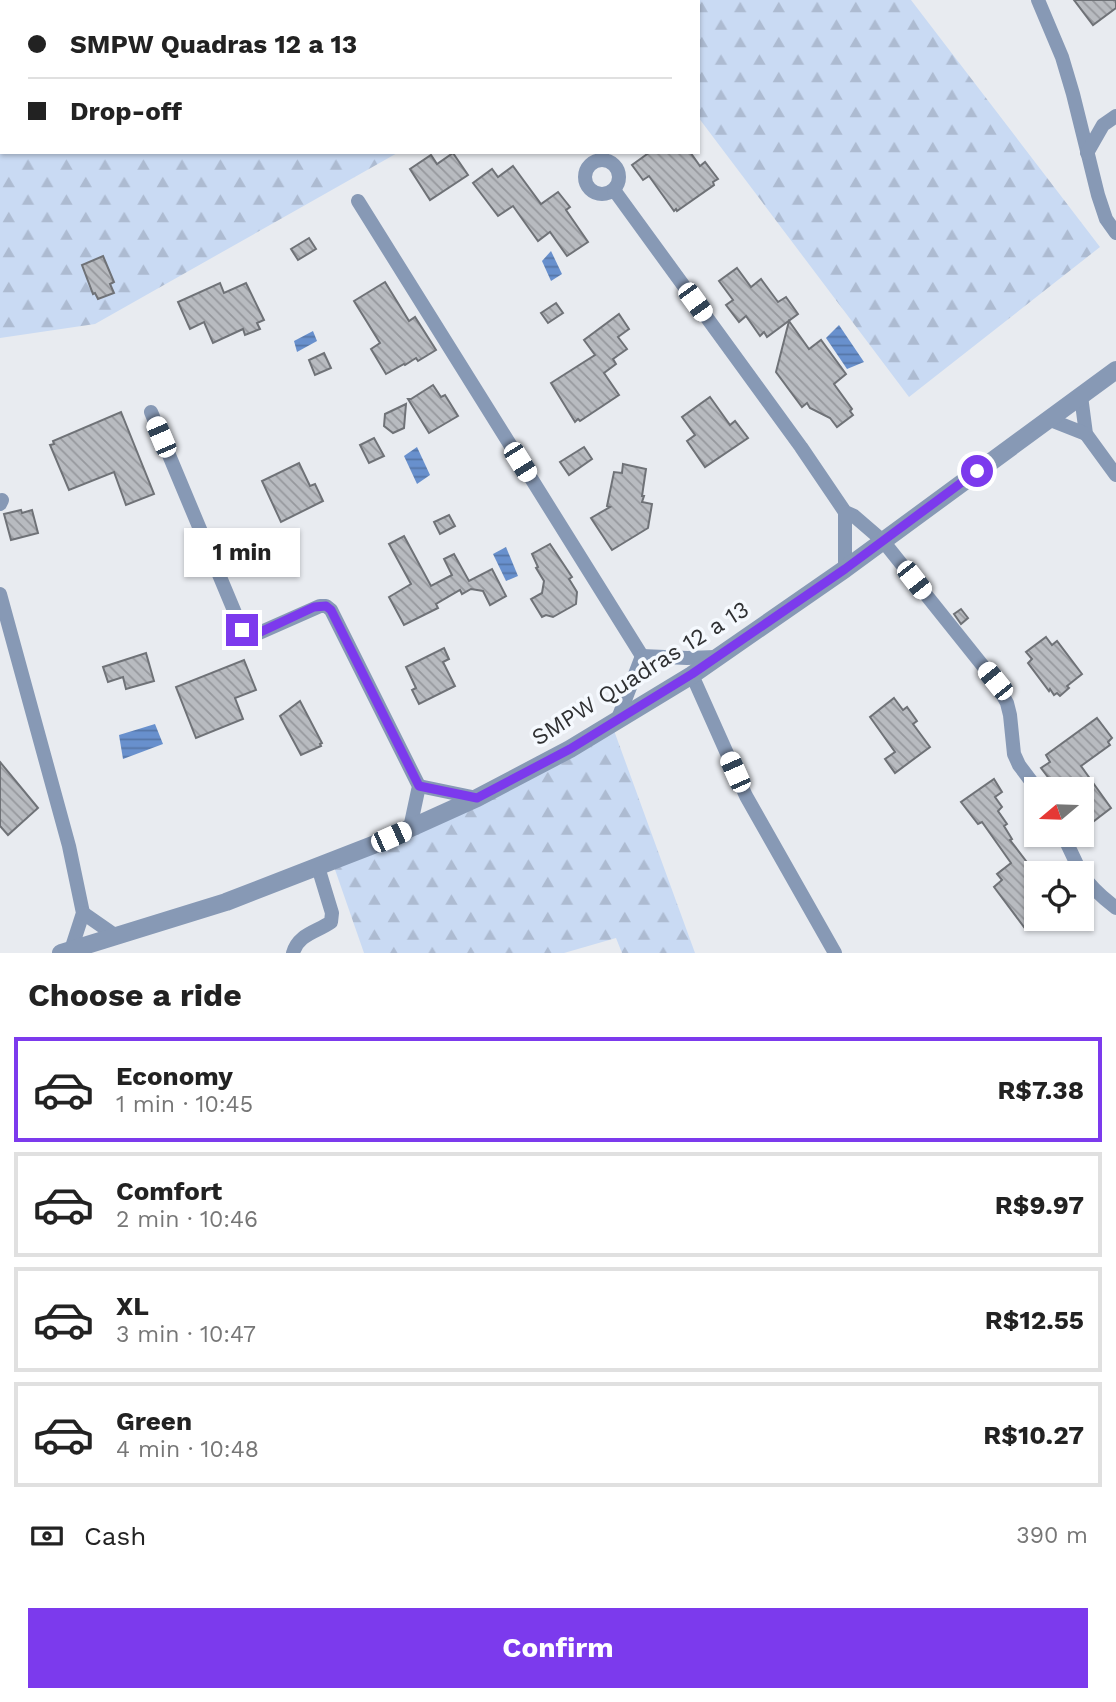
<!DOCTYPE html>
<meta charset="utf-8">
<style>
body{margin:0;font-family:"Work Sans",sans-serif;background:#f6f6f6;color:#222;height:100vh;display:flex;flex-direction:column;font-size:26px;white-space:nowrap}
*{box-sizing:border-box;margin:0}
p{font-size:23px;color:#767676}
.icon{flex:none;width:38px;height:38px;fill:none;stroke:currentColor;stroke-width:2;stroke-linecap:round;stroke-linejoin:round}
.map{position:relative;height:953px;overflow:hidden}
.side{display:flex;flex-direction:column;background:#fff;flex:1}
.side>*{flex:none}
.guide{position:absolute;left:0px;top:0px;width:700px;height:154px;box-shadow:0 2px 5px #0004;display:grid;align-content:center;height:154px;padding:0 28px;background:#fff}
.needle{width:46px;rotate:251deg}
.buttons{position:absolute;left:1024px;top:777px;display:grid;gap:14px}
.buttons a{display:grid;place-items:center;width:70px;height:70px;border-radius:0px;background:#fff;box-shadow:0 2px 5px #0004;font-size:35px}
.end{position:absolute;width:32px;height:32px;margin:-16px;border:9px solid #7c3aed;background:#fff;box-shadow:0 0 0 4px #fff}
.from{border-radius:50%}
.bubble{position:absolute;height:49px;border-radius:0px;background:#fff;box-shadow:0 2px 5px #0004;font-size:23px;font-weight:700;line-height:49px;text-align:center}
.car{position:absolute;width:21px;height:42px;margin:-21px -10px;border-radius:9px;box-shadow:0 0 5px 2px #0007;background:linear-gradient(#fff 24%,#345 0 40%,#fff 0 76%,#345 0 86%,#fff 0)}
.guide b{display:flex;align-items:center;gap:24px;height:66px;font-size:26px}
.guide b+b{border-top:2px solid #e0e0e0}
.guide i{width:18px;height:18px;background:#222}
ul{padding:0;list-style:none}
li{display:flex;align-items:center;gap:21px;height:105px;margin:0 14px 10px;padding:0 14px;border:4px solid #e0e0e0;border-radius:0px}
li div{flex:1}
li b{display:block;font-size:26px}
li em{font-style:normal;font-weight:700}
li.active{border-color:#7c3aed}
li>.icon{width:63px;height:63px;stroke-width:1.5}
h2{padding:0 28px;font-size:32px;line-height:84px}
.pay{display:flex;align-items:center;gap:18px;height:77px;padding:0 28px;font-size:26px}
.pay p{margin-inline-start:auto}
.action{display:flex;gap:14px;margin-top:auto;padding:14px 28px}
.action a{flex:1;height:80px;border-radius:0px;background:#7c3aed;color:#fff;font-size:28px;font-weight:700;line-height:80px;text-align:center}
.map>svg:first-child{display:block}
</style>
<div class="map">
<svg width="1116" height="953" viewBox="0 0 1116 953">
<defs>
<pattern id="forest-firs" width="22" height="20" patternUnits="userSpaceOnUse" patternTransform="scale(1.75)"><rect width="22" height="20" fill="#c9daf3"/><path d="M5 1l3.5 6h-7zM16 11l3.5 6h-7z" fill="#adbbd1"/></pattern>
<pattern id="water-rules" width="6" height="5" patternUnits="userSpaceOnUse" patternTransform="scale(1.75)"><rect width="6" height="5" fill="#6890cd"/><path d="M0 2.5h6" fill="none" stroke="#5676a7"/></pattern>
<pattern id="building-back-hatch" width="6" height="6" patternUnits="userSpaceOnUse" patternTransform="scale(1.75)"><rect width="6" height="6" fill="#b8bbc0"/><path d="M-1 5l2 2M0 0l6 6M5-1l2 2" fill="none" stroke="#96989d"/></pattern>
</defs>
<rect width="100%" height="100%" fill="#e8ebf0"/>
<!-- forest -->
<g fill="url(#forest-firs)">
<path d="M0,0h911l189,247 -191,150 -211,-280v-115h-696v150h397l-304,172 -95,14z"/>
<path d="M612,725l83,228h-73l-6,-15 -52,15h-200l-32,-92z"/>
</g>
<!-- water -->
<g fill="url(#water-rules)">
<path d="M551,251l11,23 -11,7 -9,-20z"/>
<path d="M839,325l25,37 -17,7 -21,-31z"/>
<path d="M313,331l4,10 -20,11 -3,-11z"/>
<path d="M417,447l13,28 -13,9 -13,-28z"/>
<path d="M506,547l12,29 -12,5 -13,-27z"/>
<path d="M155,724l8,20 -40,15 -4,-24z"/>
</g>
<!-- building -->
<g fill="url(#building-back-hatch)" stroke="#6f7277" stroke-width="2">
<path d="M1074,0h42v8l-23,17z"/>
<path d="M650,152h40l10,14 5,-4 13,17 -5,3 1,3 -37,26 -1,-2 -2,2 -25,-35 -6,4 -11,-15z"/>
<path d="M453,153l15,22 -38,25 -20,-31 21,-14 6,9z"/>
<path d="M513,166l28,38 17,-12 12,15 -4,3 22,32 -21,14 -17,-24 -12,9 -25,-35 -15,10 -25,-33 19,-14 6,8z"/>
<path d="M309,238l7,11 -18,11 -7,-11z"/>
<path d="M103,256l11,26 -4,2 4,9 -16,6 -3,-6 -2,1 -11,-29z"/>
<path d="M737,268l14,19 10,-8 17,23 8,-5 12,17 -31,23 -3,-5 -4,4 -14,-20 -7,6 -13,-17 7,-5 -14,-19z"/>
<path d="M385,282l24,39 6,-4 21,33 -18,11 -2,-3 -11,7 -1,-1 -18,10 -15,-25 9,-6 -26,-42z"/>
<path d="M220,283l4,10 22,-10 18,37 -7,3 3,6 -15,6 -2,-6 -30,14 -9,-21 -14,7 -12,-27z"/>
<path d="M556,303l7,10 -15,10 -7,-10z"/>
<path d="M619,314l10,15 -11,8 9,12 -14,10 3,5 -12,9 15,22 -39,26 -2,-2 -3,3 -24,-39 44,-28 -11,-15z"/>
<path d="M789,321l20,28 12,-9 25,34 -12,10 18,25 -2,2 3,4 -16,12 -7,-9 -20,-10 -3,-5 -5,4 -26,-35z"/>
<path d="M324,353l7,15 -16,7 -6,-15z"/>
<path d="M433,385l8,12 4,-2 13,21 -29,17 -21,-34h3z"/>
<path d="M710,397l20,28 5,-4 13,17 -43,29 -18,-26 8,-6 -13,-18z"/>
<path d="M406,404l-2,24 -11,5 -9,-7 1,-12z"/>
<path d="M121,412l33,82 -28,11 -12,-33 -45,18 -19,-45 4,-1 -1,-3z"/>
<path d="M374,438l10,18 -15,7 -9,-18z"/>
<path d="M584,447l8,12 -23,16 -9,-13z"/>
<path d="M299,463l11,23 5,-2 8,17 -42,21 -19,-41z"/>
<path d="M623,464l23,5 -4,27h2l-2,6 10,2 -4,24 -36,22 -21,-32 19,-11 -3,-1 7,-34 8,1z"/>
<path d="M21,510l1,3 10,-3 6,23 -27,7 -7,-26z"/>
<path d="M449,515l6,11 -15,8 -6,-12z"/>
<path d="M404,536l27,50 21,-11 -8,-16 10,-5 15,27 23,-12 14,27 -16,9 -7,-14 -12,-2 -9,5 -2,-4 -24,14 2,4 -34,17 -15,-28 22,-13 -22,-40z"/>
<path d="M550,544l22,33 -3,2 8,13 -1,12 -23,13 -7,-2 -4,2 -11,-18 11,-6 2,-12 -8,-13 2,-1 -6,-13z"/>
<path d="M961,609l7,9 -7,6 -7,-10z"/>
<path d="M1046,637l6,8 5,-4 25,33 -15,12 2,2 -9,8 -3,-3 -3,2 -4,-6 -1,2 -21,-28 4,-4 -6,-7z"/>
<path d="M444,648l5,11 -6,3 12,24 -36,18 -7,-14 4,-2 -10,-21z"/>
<path d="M146,653l8,28 -28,8 -3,-12 -15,5 -5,-15z"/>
<path d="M244,660l12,30 -21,8 8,21 -47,19 -20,-51z"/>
<path d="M894,698l9,12 4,-3 10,14 -4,3 17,23 -35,26 -10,-14 10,-7 -25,-35z"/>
<path d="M300,701l22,42 -2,1 1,2 -20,9 -21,-39z"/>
<path d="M1097,718l15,20 -4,4 2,3 -29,21 30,42 -17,13 -12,-17v-15h-12l-4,-6 -9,6 -16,-21 9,-6 -4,-7z"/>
<path d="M0,762l38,46 -30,27 -8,-9z"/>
<path d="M994,779l8,13 -7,5 7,10 -4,4 9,13 -3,2 8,13 -2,1 26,34v26l-6,5 6,9v4l-12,9 -30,-40 8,-7 -5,-6 14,-11 -29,-41 -4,2 -17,-22z"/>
</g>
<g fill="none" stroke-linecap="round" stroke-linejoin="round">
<!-- minor -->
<g stroke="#8799b5" stroke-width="14">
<path d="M1038,0l24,57 11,37 25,101 8,24 10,14"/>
<path d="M1087,153l16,-28 13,-9"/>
<circle cx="602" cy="177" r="17"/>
<path d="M614,190l187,257 44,65 9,4 29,25 112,140 12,22 3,12 4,39 5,11 18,24"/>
<path d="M358,201l284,455"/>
<path d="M1081,396l5,38 30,41"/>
<path d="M151,412l92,220 4,4h5l68,-30h6l5,4 88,176 -9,42"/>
<path d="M1048,419l38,15"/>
<path d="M0,504l2,-4"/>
<path d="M845,512v57"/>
<path d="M0,594l69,252 14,67 -12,37"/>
<path d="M642,656l45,2 29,-1"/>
<path d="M692,675l54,121 89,157"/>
<path d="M617,721l25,-65"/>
<path d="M419,786l58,12"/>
<path d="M1063,835l18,38"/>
<path d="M1082,874c9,14 21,24 34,34"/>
<path d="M83,913l33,23"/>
<path d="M293,953c5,-19 24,-21 38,-31l1,-9 -14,-46"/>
</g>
<!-- tertiary -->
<path stroke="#8799b5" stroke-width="18" d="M61,953l165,-51 147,-57 104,-47 93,-49 122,-74 153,-106 271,-199"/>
</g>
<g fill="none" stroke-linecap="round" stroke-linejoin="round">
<!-- route -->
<path stroke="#7c3aed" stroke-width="9" d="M242,630l5,6h5l62,-29 12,-1 5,4 88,176 58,12 93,-49 122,-75 153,-105 132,-98"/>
</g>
<g text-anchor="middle" stroke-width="7" stroke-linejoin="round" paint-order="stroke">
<!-- street labels -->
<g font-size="23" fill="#2f3032" stroke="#f5f9fe">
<text transform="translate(640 673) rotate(-32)" y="8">SMPW Quadras 12 a 13</text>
</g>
</g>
</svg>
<div class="buttons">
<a><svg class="needle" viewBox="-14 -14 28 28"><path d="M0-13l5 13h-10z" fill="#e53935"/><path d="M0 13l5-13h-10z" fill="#767676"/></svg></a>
<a><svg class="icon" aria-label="locate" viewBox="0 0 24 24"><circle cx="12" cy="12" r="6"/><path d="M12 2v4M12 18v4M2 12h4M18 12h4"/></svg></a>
</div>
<i class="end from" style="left:977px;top:471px"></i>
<i class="end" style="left:242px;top:630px"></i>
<div class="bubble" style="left:184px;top:528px;width:116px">1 min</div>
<i class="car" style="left:695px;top:302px;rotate:144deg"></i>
<i class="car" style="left:161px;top:437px;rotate:337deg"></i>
<i class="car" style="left:520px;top:462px;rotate:148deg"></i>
<i class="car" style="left:914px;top:580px;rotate:142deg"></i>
<i class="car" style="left:995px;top:681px;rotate:321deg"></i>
<i class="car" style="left:735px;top:772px;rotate:336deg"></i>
<i class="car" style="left:391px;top:837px;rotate:66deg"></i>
<div class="guide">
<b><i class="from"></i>SMPW Quadras 12 a 13</b>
<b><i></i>Drop-off</b>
</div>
</div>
<section class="side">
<h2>Choose a ride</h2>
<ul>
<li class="active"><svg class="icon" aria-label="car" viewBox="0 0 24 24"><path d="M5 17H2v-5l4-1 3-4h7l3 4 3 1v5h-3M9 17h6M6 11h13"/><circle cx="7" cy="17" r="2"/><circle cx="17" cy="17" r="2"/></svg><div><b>Economy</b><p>1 min · 10:45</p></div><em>R$7.38</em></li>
<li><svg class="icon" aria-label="car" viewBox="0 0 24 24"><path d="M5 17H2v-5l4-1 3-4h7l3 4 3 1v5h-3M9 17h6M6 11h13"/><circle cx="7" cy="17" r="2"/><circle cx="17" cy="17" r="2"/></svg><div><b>Comfort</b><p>2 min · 10:46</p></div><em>R$9.97</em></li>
<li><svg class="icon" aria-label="car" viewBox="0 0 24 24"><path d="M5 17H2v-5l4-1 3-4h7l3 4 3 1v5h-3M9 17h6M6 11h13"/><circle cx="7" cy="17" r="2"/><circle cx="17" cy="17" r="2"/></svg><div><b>XL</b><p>3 min · 10:47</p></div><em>R$12.55</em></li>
<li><svg class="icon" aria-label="car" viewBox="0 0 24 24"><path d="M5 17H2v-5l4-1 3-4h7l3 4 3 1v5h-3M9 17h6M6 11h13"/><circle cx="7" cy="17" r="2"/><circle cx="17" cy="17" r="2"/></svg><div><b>Green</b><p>4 min · 10:48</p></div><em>R$10.27</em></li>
</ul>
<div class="pay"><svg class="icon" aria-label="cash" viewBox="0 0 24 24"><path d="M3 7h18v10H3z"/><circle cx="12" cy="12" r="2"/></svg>Cash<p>390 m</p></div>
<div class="action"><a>Confirm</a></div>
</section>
